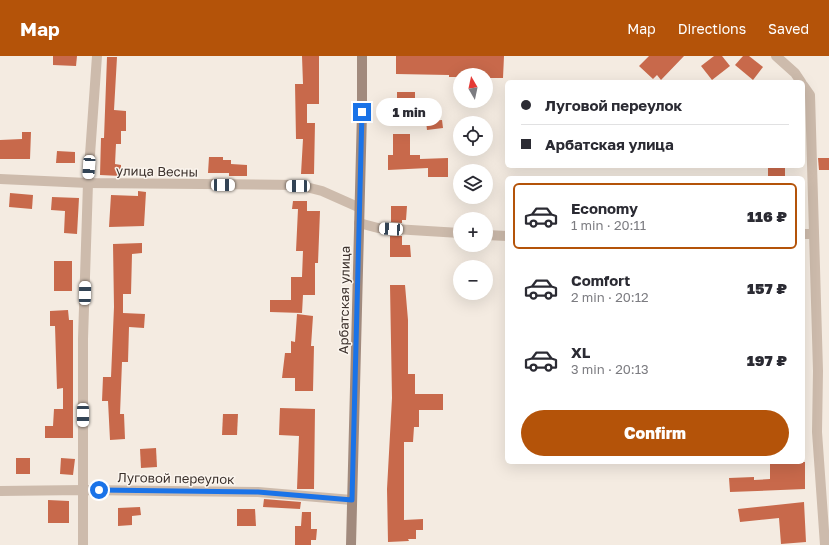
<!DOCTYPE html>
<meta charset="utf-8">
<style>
body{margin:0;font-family:"Golos Text",sans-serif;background:#f7f7f7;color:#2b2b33;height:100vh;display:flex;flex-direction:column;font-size:15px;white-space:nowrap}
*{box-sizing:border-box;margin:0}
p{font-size:13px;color:#7c7c81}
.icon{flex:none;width:22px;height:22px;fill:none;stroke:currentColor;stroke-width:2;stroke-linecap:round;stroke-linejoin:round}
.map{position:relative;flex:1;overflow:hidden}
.panel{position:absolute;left:505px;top:120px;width:300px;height:288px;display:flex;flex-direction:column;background:#fff;border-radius:6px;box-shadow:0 4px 16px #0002}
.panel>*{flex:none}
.top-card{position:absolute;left:505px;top:24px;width:300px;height:88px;border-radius:6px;box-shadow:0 4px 16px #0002;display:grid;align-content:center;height:88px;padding:0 16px;background:#fff}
.needle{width:26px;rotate:351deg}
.fabs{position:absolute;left:453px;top:12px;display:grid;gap:8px}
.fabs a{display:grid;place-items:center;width:40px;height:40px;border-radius:50%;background:#fff;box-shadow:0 4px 16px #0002;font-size:20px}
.end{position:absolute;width:18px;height:18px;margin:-9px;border:5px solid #1a73e8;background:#fff;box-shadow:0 0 0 2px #fff}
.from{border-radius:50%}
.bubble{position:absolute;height:28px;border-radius:14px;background:#fff;box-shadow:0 4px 16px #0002;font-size:13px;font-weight:800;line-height:28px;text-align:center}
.car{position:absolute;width:12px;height:24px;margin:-12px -6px;border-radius:5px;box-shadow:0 0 3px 1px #0007;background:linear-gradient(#fff 24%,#345 0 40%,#fff 0 76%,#345 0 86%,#fff 0)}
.top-card b{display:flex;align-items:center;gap:14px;height:38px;font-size:15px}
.top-card b+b{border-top:1px solid #e1e1e2}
.top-card i{width:10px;height:10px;background:#2b2b33}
ul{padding:7px 0 0;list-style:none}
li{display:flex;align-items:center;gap:12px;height:66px;margin:0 8px 6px;padding:0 8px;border:2px solid transparent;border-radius:6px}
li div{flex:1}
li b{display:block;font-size:15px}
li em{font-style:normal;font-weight:800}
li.current{border-color:#b45309}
li>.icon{width:36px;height:36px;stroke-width:1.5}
.cta{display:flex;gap:8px;margin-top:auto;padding:8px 16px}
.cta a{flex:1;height:46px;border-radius:24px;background:#b45309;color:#fff;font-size:16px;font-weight:800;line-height:46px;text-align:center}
header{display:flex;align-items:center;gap:24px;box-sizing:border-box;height:56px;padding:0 20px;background:#b45309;color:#fff}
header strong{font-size:19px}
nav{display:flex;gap:22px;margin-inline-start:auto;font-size:14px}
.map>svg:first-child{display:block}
</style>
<header>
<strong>Map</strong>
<nav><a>Map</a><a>Directions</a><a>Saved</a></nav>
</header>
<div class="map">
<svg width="829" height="489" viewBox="0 0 829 489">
<rect width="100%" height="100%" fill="#f4ebe1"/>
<!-- building -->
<g fill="#c8694b">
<path d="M53,0h24l-1,10 -23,-1z"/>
<path d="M302,0h17v48h-12v19h8l-1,51h-13l2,-35h-7l-1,-55h8z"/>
<path d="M396,0h108l-1,22h-17v-3h-26v2h-11v-2l-53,-1z"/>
<path d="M649,0h35l-23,24 -4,-5 -4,4 -14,-13z"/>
<path d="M714,0h8l8,10 -18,14 -11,-14z"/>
<path d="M743,0h6l14,11 -10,13 -18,-15z"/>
<path d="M107,1h10l-3,53 12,1v20h-5v13h-5l-1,20 6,1v11l-21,-1 1,-37h3z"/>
<path d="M397,36h18v20l-18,-1z"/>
<path d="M442,64l1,8 -16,2 -1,-9z"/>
<path d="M22,76h9l-1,27h-30v-19l22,-1z"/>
<path d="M393,78h17v21h10v4l28,-1v19h-20v-9l-40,2v-15h5z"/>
<path d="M57,95l18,1v11h-19z"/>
<path d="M209,101h14v3h8v4l16,1v11h-18v-3h-21z"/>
<path d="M818,102h11v12h-10z"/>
<rect x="768" y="110" width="17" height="12"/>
<path d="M138,135l8,1 -2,34 -35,1 2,-32 27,1z"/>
<path d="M10,137l23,2 -1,14 -23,-2z"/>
<path d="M52,141l27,1 -2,36 -13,-1 1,-22 -14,-1z"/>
<path d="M293,145h14v10h13l-2,52h-3v32h-12l-1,18 -32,-1v-12h21v-23h11l1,-26h-7l2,-42h-6z"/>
<path d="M391,150h16l-1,14h-4v3l-11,-1z"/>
<path d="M390,180h12v9h8l1,12h-21z"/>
<path d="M142,187v10l-10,1 -1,40h-8v19l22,1 -1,14 -15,-1 -1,35h-6l-2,52h4l1,25 -15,1 -2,-39h-6l1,-24h8l3,-70 -1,-63z"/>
<rect x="54" y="205" width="18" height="30"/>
<path d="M390,229h15l3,35v54h7v20h28v16h-24v17h-5l-1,15h-9v78l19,-1v11h-7v9h-8l1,2 -21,1 -1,-53 5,-91z"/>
<path d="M68,254l1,10h4v118h-28v-12h8l1,-17h9v-21l-6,1 -2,-63h-5v-15z"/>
<path d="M297,258l16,2 -2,30h3l-1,45h-18v-13h-13l3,-25h6v-12l4,1z"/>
<path d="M280,352l35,1 -1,80h-17l2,-53 -20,-1z"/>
<path d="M223,358h15l-1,21h-15z"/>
<path d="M156,392l1,19 -16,1 -1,-19z"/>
<rect x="16" y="402" width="14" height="16"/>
<path d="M61,402l14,1 -2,16 -13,-1z"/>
<path d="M770,406h35v27l-75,3 -1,-14 25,-1v3l16,-1z"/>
<path d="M264,443l37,3 -1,7 -37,-2z"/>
<path d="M48,444l21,1v22h-21z"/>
<path d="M804,446l2,40 -25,2 -2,-26 -39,4 -2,-13z"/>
<path d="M140,451l1,8 -9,1v9l-14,1v-18z"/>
<path d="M237,453h18l1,17h-19z"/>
<path d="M302,456h9v17h6l-1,11h-5v5h-16v-19h6z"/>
</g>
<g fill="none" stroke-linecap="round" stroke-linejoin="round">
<!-- street -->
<g stroke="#cdbbac" stroke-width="10">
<path d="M776,0l19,17 6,9"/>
<path d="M803,29l7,10 8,276 -1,61 8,113"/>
<path d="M0,123l88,4 210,2 24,6 36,16"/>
<path d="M359,167l19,5 82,5"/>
<path d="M803,178h11"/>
<path d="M486,179l21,1"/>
<path d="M0,435l83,-1 175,2 94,8"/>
<path d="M83,489v-206l5,-156 9,-127"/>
</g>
<!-- secondary -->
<path stroke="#a18a7d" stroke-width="10" d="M351,489l11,-433v-56"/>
</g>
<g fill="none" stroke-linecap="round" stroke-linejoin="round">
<!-- route -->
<path stroke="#1a73e8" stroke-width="5" d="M99,434l159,2 94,8 10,-388"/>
</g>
<g text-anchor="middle" stroke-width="3" stroke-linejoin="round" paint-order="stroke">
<!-- street labels -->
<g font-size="13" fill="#3b302b" stroke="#fbf5ee">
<text transform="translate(157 115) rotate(1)" y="5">улица Весны</text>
<text transform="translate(344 244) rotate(-89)" y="5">Арбатская улица</text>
<text transform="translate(176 422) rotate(1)" y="5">Луговой переулок</text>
</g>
</g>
</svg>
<div class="fabs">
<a><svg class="needle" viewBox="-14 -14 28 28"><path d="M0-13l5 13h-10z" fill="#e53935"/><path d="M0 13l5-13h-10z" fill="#7c7c81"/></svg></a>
<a><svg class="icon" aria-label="locate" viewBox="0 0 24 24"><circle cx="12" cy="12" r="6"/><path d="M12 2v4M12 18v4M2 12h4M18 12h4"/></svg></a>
<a><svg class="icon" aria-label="layers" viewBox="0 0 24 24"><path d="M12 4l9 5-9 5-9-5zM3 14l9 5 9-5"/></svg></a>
<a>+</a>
<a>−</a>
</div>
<i class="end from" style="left:99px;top:434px"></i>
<i class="end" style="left:362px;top:56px"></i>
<div class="bubble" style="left:376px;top:42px;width:66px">1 min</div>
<i class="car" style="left:89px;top:111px;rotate:184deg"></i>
<i class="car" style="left:223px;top:129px;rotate:91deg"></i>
<i class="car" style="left:298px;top:130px;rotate:271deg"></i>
<i class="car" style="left:391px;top:173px;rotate:274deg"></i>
<i class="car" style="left:85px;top:237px;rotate:1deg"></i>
<i class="car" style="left:83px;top:359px;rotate:180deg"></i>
<div class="top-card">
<b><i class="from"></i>Луговой переулок</b>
<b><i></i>Арбатская улица</b>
</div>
<section class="panel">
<ul>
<li class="current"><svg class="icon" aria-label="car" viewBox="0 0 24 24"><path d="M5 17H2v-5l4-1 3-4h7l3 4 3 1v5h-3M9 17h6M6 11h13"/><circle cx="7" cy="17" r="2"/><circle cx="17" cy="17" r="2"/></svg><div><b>Economy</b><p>1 min · 20:11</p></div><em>116 ₽</em></li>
<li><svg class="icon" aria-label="car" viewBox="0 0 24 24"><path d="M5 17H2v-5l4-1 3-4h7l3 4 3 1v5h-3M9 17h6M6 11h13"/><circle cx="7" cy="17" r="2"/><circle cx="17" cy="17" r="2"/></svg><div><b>Comfort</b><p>2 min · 20:12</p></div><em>157 ₽</em></li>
<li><svg class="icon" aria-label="car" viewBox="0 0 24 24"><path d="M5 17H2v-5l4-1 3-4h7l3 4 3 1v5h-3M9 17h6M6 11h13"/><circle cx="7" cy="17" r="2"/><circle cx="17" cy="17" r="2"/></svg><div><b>XL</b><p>3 min · 20:13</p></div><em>197 ₽</em></li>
</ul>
<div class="cta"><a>Confirm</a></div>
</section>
</div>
